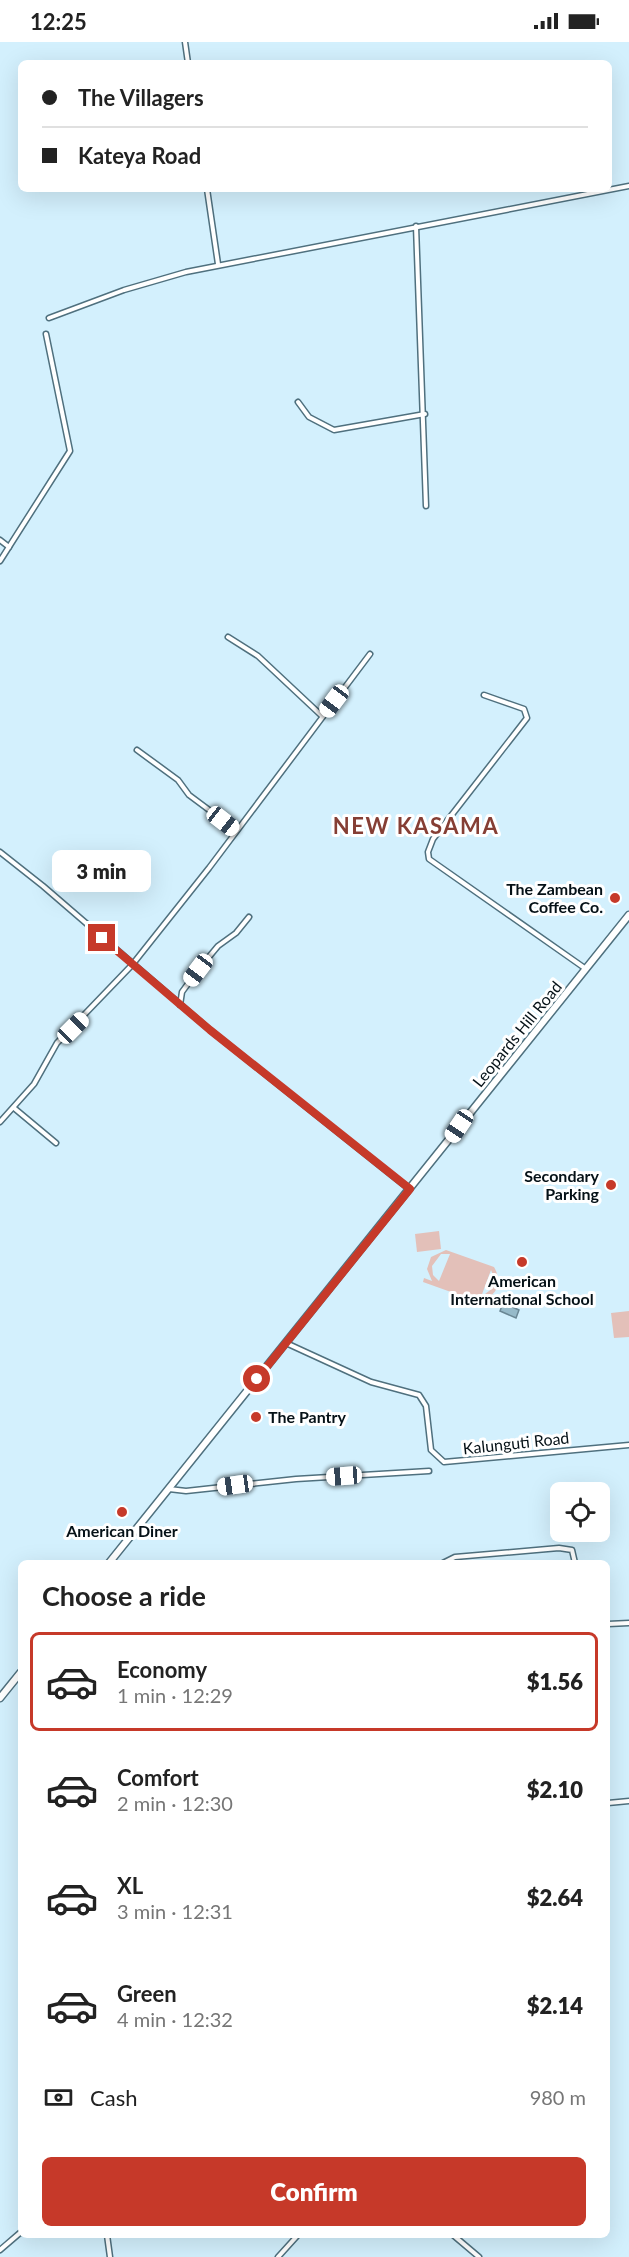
<!DOCTYPE html>
<meta charset="utf-8">
<style>
body{margin:0;font-family:Lato,sans-serif;background:#f2f2f2;color:#222;height:100vh;display:flex;flex-direction:column;font-size:22px;white-space:nowrap}
*{box-sizing:border-box;margin:0}
p{font-size:20px;color:#767676}
.icon{flex:none;width:33px;height:33px;fill:none;stroke:currentColor;stroke-width:2;stroke-linecap:round;stroke-linejoin:round}
.map{position:relative;flex:1;overflow:hidden}
.details{position:absolute;left:18px;top:1518px;width:592px;height:678px;display:flex;flex-direction:column;background:#fff;border-radius:9px;box-shadow:0 6px 24px #0002}
.details>*{flex:none}
.guide{position:absolute;left:18px;top:18px;width:594px;height:132px;border-radius:9px;box-shadow:0 6px 24px #0002;display:grid;align-content:center;height:132px;padding:0 24px;background:#fff}
.controls{position:absolute;left:550px;top:1440px;display:grid;gap:12px}
.controls a{display:grid;place-items:center;width:60px;height:60px;border-radius:9px;background:#fff;box-shadow:0 6px 24px #0002;font-size:30px}
.end{position:absolute;width:27px;height:27px;margin:-14px;border:8px solid #c63929;background:#fff;box-shadow:0 0 0 3px #fff}
.from{border-radius:50%}
.bubble{position:absolute;height:42px;border-radius:9px;background:#fff;box-shadow:0 6px 24px #0002;font-size:20px;font-weight:800;line-height:42px;text-align:center}
.car{position:absolute;width:18px;height:36px;margin:-18px -9px;border-radius:8px;box-shadow:0 0 4px 2px #0007;background:linear-gradient(#fff 24%,#345 0 40%,#fff 0 76%,#345 0 86%,#fff 0)}
.guide b{display:flex;align-items:center;gap:21px;height:57px;font-size:22px}
.guide b+b{border-top:2px solid #e0e0e0}
.guide i{width:15px;height:15px;background:#222}
ul{padding:0;list-style:none}
li{display:flex;align-items:center;gap:18px;height:99px;margin:0 12px 9px;padding:0 12px;border:3px solid transparent;border-radius:9px}
li div{flex:1}
li b{display:block;font-size:22px}
li em{font-style:normal;font-weight:800}
li.active{border-color:#c63929}
li>.icon{width:54px;height:54px;stroke-width:1.5}
h2{padding:0 24px;font-size:27px;line-height:72px}
.pay{display:flex;align-items:center;gap:15px;height:66px;padding:0 24px;font-size:22px}
.pay p{margin-inline-start:auto}
.primary-button{display:flex;gap:12px;margin-top:auto;padding:12px 24px}
.primary-button a{flex:1;height:69px;border-radius:9px;background:#c63929;color:#fff;font-size:24px;font-weight:800;line-height:69px;text-align:center}
.status{display:flex;justify-content:space-between;align-items:center;height:42px;padding:0 30px;background:#fff;direction:ltr}
.status svg{height:16px;fill:currentColor}
.map>svg:first-child{display:block}
</style>
<div class="status"><b>12:25</b><svg viewBox="0 0 49 12"><path d="M0 12V9h3v3zM5 12V6h3v6zM10 12V3h3v9zM15 12V0h3v12zM26 1h20v11H26zM47 4h2v5h-2z"/></svg></div>
<div class="map">
<svg width="629" height="2215" viewBox="0 0 629 2215">
<rect width="100%" height="100%" fill="#d3f0fd"/>
<!-- green -->
<g fill="#e3c0b9" fill-rule="evenodd">
<path d="M439,1189l2,18 -24,3 -2,-18z"/>
<path d="M446,1208l48,17c8,14 5,26 -10,33l7,3 -1,3 -67,-24 1,-4 8,3 -5,-12 4,-12zM441,1212h9l-11,27 -6,-6 -1,-9zM491,1228l4,9 -2,9 -12,9z"/>
<path d="M629,1269v26l-15,1 -3,-25z"/>
</g>
<!-- water -->
<path fill="#96bac9" stroke="#6a8794" stroke-width="1.5" d="M503,1261l16,7 -3,8 -16,-7z"/>
<g fill="none" stroke-linecap="round" stroke-linejoin="round">
<!-- street casing -->
<g stroke="#4f707e" stroke-width="7">
<g id="street">
<path d="M185,0l3,21"/>
<path d="M207,147l11,75"/>
<path d="M416,184l10,280"/>
<path d="M49,276l75,-28 62,-18 443,-86"/>
<path d="M298,360l11,15 25,13 91,-16"/>
<path d="M0,498l9,7"/>
<path d="M0,519l70,-110 -24,-117"/>
<path d="M228,595l30,19 64,60"/>
<path d="M484,653l40,14 3,9 -94,121 -5,13 1,7 157,110"/>
<path d="M137,708l41,30 11,15 47,35"/>
<path d="M0,810l43,34 167,144 199,159"/>
<path d="M180,963l2,-13 16,-22 20,-24 18,-13 13,-16"/>
<path d="M14,1066l42,35"/>
<path d="M0,1080l34,-38 23,-41 75,-78 77,-97 161,-214"/>
<path d="M286,1301l85,39 48,13 7,11 5,44 13,12 185,-17"/>
<path d="M169,1447l17,2 110,-12 133,-8"/>
<path d="M443,1521l12,-6 104,-9 13,2 3,13"/>
<path d="M608,1582l21,-1"/>
<path d="M608,1761l21,-2"/>
<path d="M107,2193l3,22"/>
<path d="M453,2193l26,22"/>
<path d="M0,2208l21,-18"/>
<path d="M278,2215l20,-22"/>
</g>
</g>
<!-- secondary casing -->
<g stroke="#4f707e" stroke-width="9">
<g id="secondary">
<path d="M109,1521l520,-648"/>
<path d="M0,1656l21,-26"/>
</g>
</g>
<!-- street -->
<use href="#street" stroke="#fff" stroke-width="4"/>
<!-- secondary -->
<use href="#secondary" stroke="#fff" stroke-width="6"/>
</g>
<g fill="none" stroke-linecap="round" stroke-linejoin="round">
<!-- route -->
<path stroke="#c63929" stroke-width="8" d="M102,896l108,92 200,159 -153,190"/>
</g>
<!-- markers -->
<g fill="#c63929" stroke="#fff" stroke-width="2">
<circle cx="615" cy="856" r="6"/>
<circle cx="611" cy="1143" r="6"/>
<circle cx="522" cy="1220" r="6"/>
<circle cx="256" cy="1375" r="6"/>
<circle cx="122" cy="1470" r="6"/>
</g>
<g text-anchor="middle" stroke-width="6" stroke-linejoin="round" paint-order="stroke">
<!-- poi labels -->
<g font-size="16" font-weight="bold" fill="#051117" stroke="#fff" text-anchor="end">
<text x="603" y="853">The Zambean<tspan x="603" dy="18">Coffee Co.</tspan></text>
<text x="599" y="1140">Secondary<tspan x="599" dy="18">Parking</tspan></text>
<text x="522" y="1245" text-anchor="middle">American<tspan x="522" dy="18">International School</tspan></text>
<text x="268" y="1381" text-anchor="start">The Pantry</text>
<text x="122" y="1495" text-anchor="middle">American Diner</text>
</g>
<!-- street labels -->
<g font-size="16" fill="#051117" stroke="#fff">
<text transform="translate(517 992) rotate(-51)" y="6">Leopards Hill Road</text>
<text transform="translate(516 1401) rotate(-6)" y="6">Kalunguti Road</text>
</g>
<!-- district labels -->
<g font-size="22" font-weight="bold" letter-spacing="1.5" fill="#853e34" stroke="#fff">
<text x="416" y="792">NEW KASAMA</text>
</g>
</g>
</svg>
<div class="controls">
<a><svg class="icon" aria-label="locate" viewBox="0 0 24 24"><circle cx="12" cy="12" r="6"/><path d="M12 2v4M12 18v4M2 12h4M18 12h4"/></svg></a>
</div>
<i class="end from" style="left:257px;top:1337px"></i>
<i class="end" style="left:102px;top:896px"></i>
<div class="bubble" style="left:52px;top:808px;width:99px">3 min</div>
<i class="car" style="left:334px;top:659px;rotate:217deg"></i>
<i class="car" style="left:223px;top:779px;rotate:128deg"></i>
<i class="car" style="left:198px;top:928px;rotate:217deg"></i>
<i class="car" style="left:73px;top:986px;rotate:45deg"></i>
<i class="car" style="left:459px;top:1084px;rotate:214deg"></i>
<i class="car" style="left:344px;top:1434px;rotate:266deg"></i>
<i class="car" style="left:235px;top:1443px;rotate:262deg"></i>
<div class="guide">
<b><i class="from"></i>The Villagers</b>
<b><i></i>Kateya Road</b>
</div>
<section class="details">
<h2>Choose a ride</h2>
<ul>
<li class="active"><svg class="icon" aria-label="car" viewBox="0 0 24 24"><path d="M5 17H2v-5l4-1 3-4h7l3 4 3 1v5h-3M9 17h6M6 11h13"/><circle cx="7" cy="17" r="2"/><circle cx="17" cy="17" r="2"/></svg><div><b>Economy</b><p>1 min · 12:29</p></div><em>$1.56</em></li>
<li><svg class="icon" aria-label="car" viewBox="0 0 24 24"><path d="M5 17H2v-5l4-1 3-4h7l3 4 3 1v5h-3M9 17h6M6 11h13"/><circle cx="7" cy="17" r="2"/><circle cx="17" cy="17" r="2"/></svg><div><b>Comfort</b><p>2 min · 12:30</p></div><em>$2.10</em></li>
<li><svg class="icon" aria-label="car" viewBox="0 0 24 24"><path d="M5 17H2v-5l4-1 3-4h7l3 4 3 1v5h-3M9 17h6M6 11h13"/><circle cx="7" cy="17" r="2"/><circle cx="17" cy="17" r="2"/></svg><div><b>XL</b><p>3 min · 12:31</p></div><em>$2.64</em></li>
<li><svg class="icon" aria-label="car" viewBox="0 0 24 24"><path d="M5 17H2v-5l4-1 3-4h7l3 4 3 1v5h-3M9 17h6M6 11h13"/><circle cx="7" cy="17" r="2"/><circle cx="17" cy="17" r="2"/></svg><div><b>Green</b><p>4 min · 12:32</p></div><em>$2.14</em></li>
</ul>
<div class="pay"><svg class="icon" aria-label="cash" viewBox="0 0 24 24"><path d="M3 7h18v10H3z"/><circle cx="12" cy="12" r="2"/></svg>Cash<p>980 m</p></div>
<div class="primary-button"><a>Confirm</a></div>
</section>
</div>
